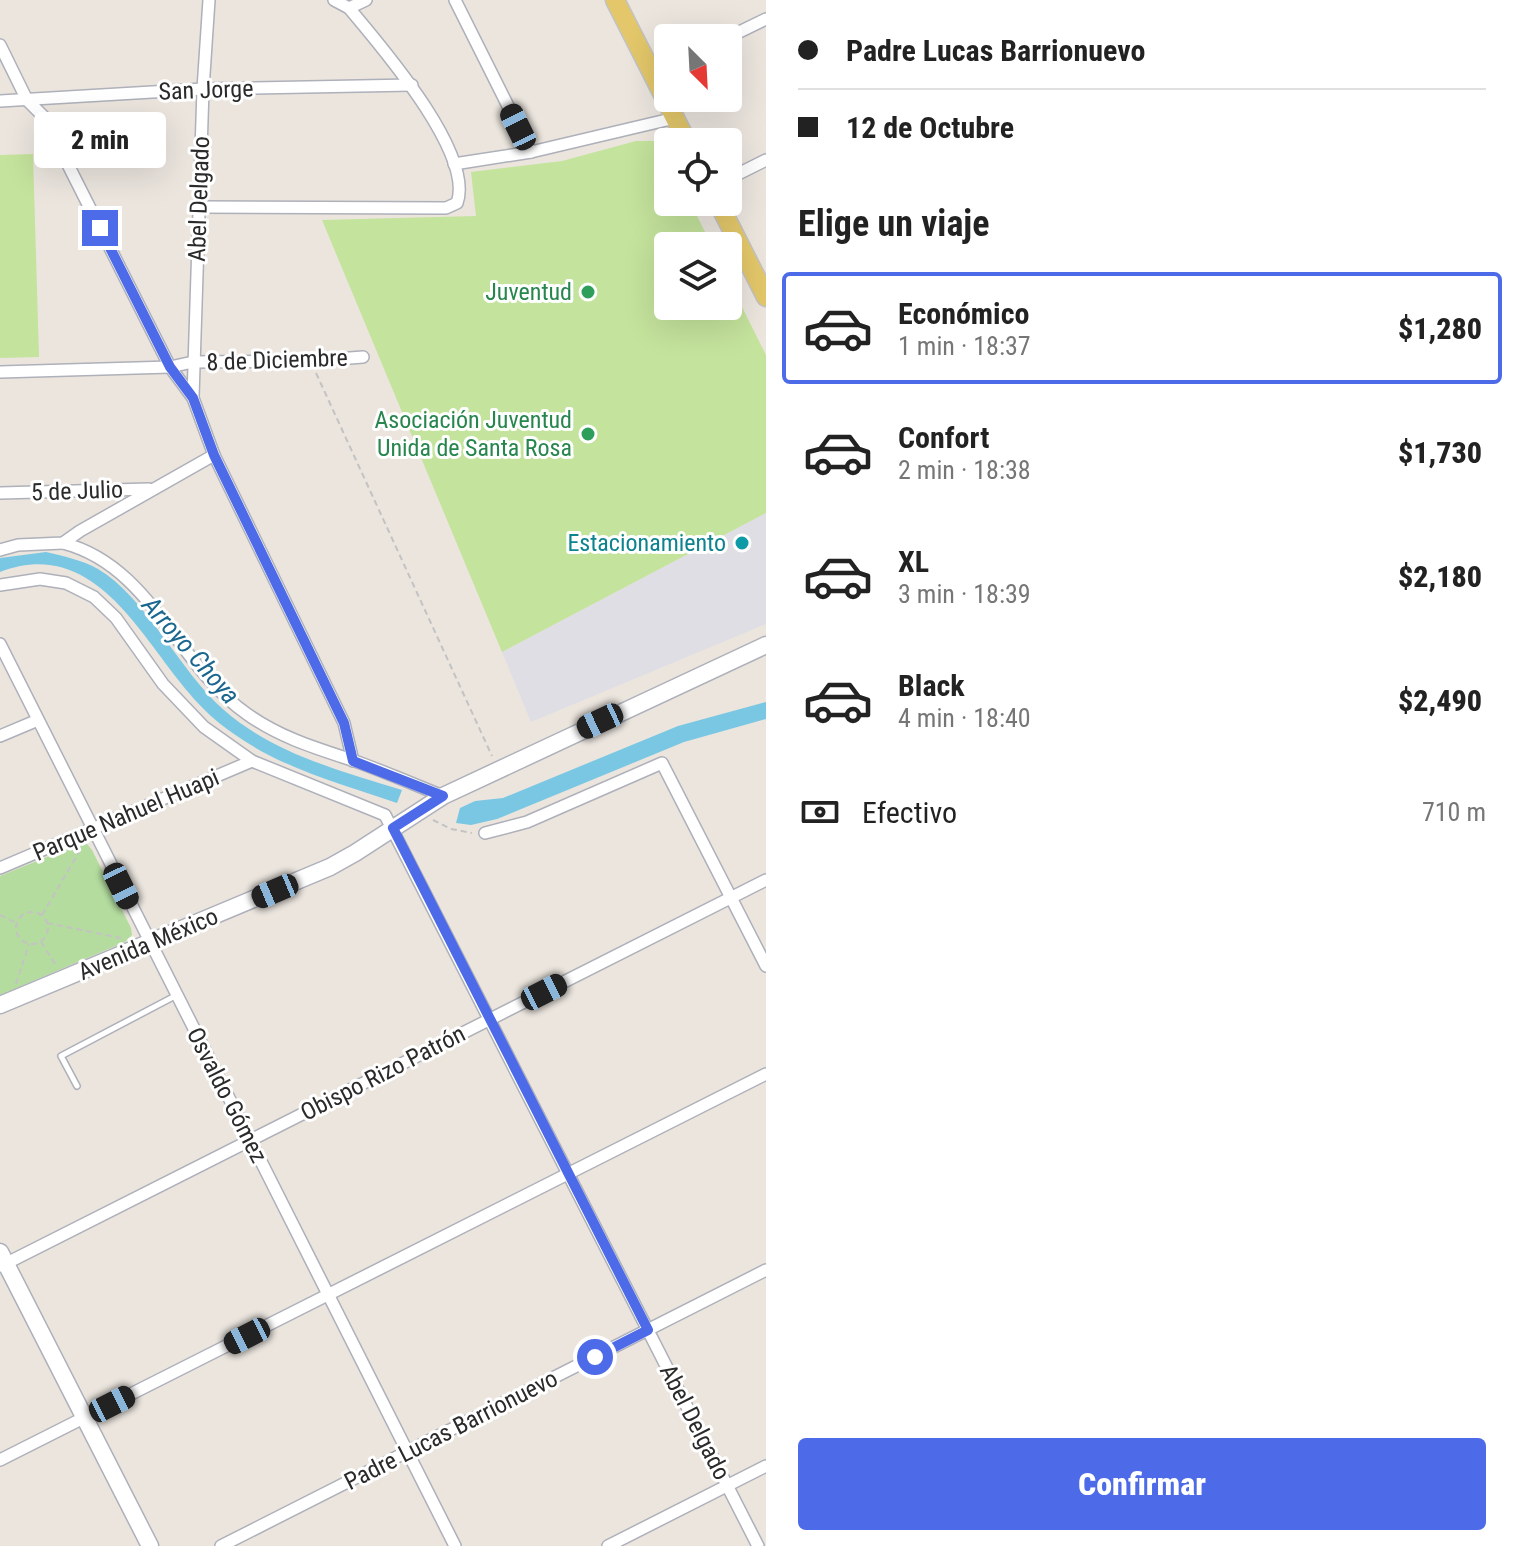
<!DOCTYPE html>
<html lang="es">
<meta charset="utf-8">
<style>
body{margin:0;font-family:"Roboto Condensed",sans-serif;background:#f2f2f2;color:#222;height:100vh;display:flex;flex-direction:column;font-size:30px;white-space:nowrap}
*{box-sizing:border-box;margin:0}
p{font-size:26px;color:#767676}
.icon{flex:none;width:44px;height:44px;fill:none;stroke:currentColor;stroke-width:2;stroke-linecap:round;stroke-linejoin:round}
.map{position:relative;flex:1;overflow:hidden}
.side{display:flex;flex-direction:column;background:#fff;width:752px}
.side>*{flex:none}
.hud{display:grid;align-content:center;height:176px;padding:0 32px;background:#fff}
.needle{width:52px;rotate:156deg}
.fabs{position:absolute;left:654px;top:24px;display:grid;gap:16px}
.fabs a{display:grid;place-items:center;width:88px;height:88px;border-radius:8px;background:#fff;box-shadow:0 8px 32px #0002;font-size:40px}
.end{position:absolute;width:36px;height:36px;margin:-18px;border:10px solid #4d6ae9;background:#fff;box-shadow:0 0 0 4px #fff}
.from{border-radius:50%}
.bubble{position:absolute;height:56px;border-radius:8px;background:#fff;box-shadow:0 8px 32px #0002;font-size:26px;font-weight:800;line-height:56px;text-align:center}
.car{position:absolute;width:24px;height:48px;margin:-24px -12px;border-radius:10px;box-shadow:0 0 6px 2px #0007;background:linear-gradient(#222 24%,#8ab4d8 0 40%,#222 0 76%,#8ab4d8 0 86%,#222 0)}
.hud b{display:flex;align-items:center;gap:28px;height:76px;font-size:30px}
.hud b+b{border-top:2px solid #e0e0e0}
.hud i{width:20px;height:20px;background:#222}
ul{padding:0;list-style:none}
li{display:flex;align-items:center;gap:24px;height:112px;margin:0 16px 12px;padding:0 16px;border:4px solid transparent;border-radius:8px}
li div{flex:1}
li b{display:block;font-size:30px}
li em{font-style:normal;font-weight:800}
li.on{border-color:#4d6ae9}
li>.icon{width:72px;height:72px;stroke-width:1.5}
h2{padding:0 32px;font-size:36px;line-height:96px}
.pay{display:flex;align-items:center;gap:20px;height:88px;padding:0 32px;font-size:30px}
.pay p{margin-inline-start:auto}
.button{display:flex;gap:16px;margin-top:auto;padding:16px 32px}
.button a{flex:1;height:92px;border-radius:8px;background:#4d6ae9;color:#fff;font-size:32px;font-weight:800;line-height:92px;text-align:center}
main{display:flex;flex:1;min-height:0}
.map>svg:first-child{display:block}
</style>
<main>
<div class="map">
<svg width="766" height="1546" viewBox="0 0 766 1546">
<rect width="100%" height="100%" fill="#ebe5de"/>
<!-- industrial -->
<path fill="#dfdee4" d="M766,513v111l-235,98 -29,-70z"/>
<!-- green -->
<path fill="#b4dc9f" d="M87,844l5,6 39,78 1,7 -7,7 -125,53v-119l76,-31z"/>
<!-- pitch -->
<g fill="#c4e39c">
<path d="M636,141h23l9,17v44h22l22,44h-44v60h60v-27l38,76v158l-264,139 -180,-432 154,-4 -5,-44 91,-11z"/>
<path d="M33,154l6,203 -39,1v-203z"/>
</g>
<!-- water -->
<g fill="#7ac7e3">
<path d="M46,552c17,4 36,8 52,17 48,28 82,103 126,141 49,43 116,61 178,80l-5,13c-55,-19 -114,-34 -163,-69 -16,-11 -32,-25 -45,-41 -50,-58 -95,-157 -189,-121v-14z"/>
<path d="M766,702v17l-82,23 -187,77 -26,6 -15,-2 4,-15 15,-7 28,-3 175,-72z"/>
</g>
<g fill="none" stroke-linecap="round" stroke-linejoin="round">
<!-- lane casing -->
<g stroke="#aeb0ba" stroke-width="8">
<path id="lane" d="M77,1086l-16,-30 114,-60"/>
</g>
<!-- street casing -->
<g stroke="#aeb0ba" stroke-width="14">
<g id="street">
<path d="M455,0l76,152"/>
<path d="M349,8l17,-8"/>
<path d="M727,38l39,-19"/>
<path d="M0,45l27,55 17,17 126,250 23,31 21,57 130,268 9,38"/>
<path d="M0,101l203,-12 209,-4"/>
<path d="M454,164l77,-12 144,-34"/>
<path d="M728,179l38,-19"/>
<path d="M199,207l247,1 11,-5c18,-49 -77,-158 -108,-195l-15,-8"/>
<path d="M0,372l170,-5 23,-5 118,-1 52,-4"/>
<path d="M193,397l10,-308 6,-89"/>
<path d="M0,493l149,-4"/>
<path d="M63,543c89,23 114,123 184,171 32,23 68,34 105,46 31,11 61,24 91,36"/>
<path d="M0,550l18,-5 45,-2 17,-12 134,-76"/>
<path d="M0,585l40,-6 26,4 28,14 22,21 47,66 41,43 48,34 133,54 373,731"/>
<path d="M0,644l455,902"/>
<path d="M0,736l38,-16"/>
<path d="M485,833l42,-11 135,-59 104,203"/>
<path d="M0,868l252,-107"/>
<path d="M1,1266l765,-386"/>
<path d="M0,1460l766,-386"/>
<path d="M221,1546l545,-276"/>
<path d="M608,1546l158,-80"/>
</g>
</g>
<!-- secondary casing -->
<g stroke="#aeb0ba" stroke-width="19">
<g id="secondary">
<path d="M0,1005l330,-138 25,-14 88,-57 323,-151"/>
<path d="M0,1252l150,294"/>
</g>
</g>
<!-- primary casing -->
<g stroke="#c3c3c3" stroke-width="21">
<g id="primary">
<path d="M615,0l72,142"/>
<path d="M718,202l48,95"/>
</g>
</g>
<!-- path -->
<g stroke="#c3c3c3" stroke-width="2" stroke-dasharray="6 4" stroke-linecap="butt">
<path d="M316,373l176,383"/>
<path d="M433,820l18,9 21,4"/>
<circle cx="32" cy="928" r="16"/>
<path d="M0,915l16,8"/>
<path d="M42,915l40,-68"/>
<path d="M47,923l74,15"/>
<path d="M41,942l16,25"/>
<path d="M16,984l13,-40"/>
</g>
<!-- lane -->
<use href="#lane" stroke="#fff" stroke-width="5"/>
<!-- street -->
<use href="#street" stroke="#fff" stroke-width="11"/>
<!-- secondary -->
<use href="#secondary" stroke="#fff" stroke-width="16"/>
<!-- primary -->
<use href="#primary" stroke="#e3c76a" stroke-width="18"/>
</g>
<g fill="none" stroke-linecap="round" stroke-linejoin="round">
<!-- route -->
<path stroke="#4d6ae9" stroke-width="10" d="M100,228l70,139 23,31 21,57 130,268 9,38 90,35 -50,32 255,502 -53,27"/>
</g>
<!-- markers -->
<g fill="#2e9e5b" stroke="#fff" stroke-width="3">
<circle cx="588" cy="292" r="8"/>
<circle cx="588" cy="434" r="8"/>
</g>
<circle fill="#0f9aa8" stroke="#fff" stroke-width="3" cx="742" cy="543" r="8"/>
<g text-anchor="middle" stroke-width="6" stroke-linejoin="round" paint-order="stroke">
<!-- street labels -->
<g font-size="24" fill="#2a2a2a" stroke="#fff">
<text transform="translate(206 90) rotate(-2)" y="8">San Jorge</text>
<text transform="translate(199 199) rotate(-88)" y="8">Abel Delgado</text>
<text transform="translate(277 360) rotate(-2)" y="8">8 de Diciembre</text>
<text transform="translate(77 491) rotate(-2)" y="8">5 de Julio</text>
<text transform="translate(126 815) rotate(-23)" y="8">Parque Nahuel Huapi</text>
<text transform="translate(148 944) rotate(-23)" y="8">Avenida México</text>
<text transform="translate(383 1073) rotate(-27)" y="8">Obispo Rizo Patrón</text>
<text transform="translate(227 1095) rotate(63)" y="8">Osvaldo Gómez</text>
<text transform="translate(695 1422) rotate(63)" y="8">Abel Delgado</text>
<text transform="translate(451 1430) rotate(-27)" y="8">Padre Lucas Barrionuevo</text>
</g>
<!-- leisure labels -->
<g font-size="24" fill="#27864d" stroke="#fff" text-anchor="end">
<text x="572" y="300">Juventud</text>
<text x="572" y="428">Asociación Juventud<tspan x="572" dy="28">Unida de Santa Rosa</tspan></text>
</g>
<!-- culture labels -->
<g font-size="24" fill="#0d838f" stroke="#fff" text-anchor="end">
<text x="726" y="551">Estacionamiento</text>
</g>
<!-- water labels -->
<g font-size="26" font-style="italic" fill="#1a668f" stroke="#fff">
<text transform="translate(191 650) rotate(49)" y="9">Arroyo Choya</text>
</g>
</g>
</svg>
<div class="fabs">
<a><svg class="needle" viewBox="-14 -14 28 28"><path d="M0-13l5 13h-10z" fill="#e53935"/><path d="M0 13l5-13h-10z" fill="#767676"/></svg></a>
<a><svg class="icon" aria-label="locate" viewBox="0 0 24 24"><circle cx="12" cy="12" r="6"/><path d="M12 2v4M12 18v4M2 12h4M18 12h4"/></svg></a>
<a><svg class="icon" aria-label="layers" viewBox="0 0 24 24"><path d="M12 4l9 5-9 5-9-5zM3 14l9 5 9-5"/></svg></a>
</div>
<i class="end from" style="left:595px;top:1357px"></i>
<i class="end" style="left:100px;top:228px"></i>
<div class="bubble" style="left:34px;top:112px;width:132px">2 min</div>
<i class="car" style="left:518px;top:127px;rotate:334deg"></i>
<i class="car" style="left:600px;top:721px;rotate:245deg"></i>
<i class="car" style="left:121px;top:886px;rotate:154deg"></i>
<i class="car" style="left:275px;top:891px;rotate:247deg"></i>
<i class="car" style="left:544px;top:992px;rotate:63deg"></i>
<i class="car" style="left:247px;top:1336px;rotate:243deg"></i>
<i class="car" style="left:112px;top:1404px;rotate:63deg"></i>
</div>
<section class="side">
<div class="hud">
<b><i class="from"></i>Padre Lucas Barrionuevo</b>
<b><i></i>12 de Octubre</b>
</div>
<h2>Elige un viaje</h2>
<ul>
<li class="on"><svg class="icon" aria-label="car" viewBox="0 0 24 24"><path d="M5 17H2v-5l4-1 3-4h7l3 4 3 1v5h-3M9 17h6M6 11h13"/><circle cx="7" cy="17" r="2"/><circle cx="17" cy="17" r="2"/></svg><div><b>Económico</b><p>1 min · 18:37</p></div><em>$1,280</em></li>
<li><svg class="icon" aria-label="car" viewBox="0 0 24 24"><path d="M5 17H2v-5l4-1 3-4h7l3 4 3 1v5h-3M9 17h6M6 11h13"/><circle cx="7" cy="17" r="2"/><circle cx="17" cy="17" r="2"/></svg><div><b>Confort</b><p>2 min · 18:38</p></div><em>$1,730</em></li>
<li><svg class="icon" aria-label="car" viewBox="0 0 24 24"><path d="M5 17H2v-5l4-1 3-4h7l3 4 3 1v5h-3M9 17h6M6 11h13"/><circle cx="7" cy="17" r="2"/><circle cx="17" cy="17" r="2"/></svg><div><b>XL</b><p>3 min · 18:39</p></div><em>$2,180</em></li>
<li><svg class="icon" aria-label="car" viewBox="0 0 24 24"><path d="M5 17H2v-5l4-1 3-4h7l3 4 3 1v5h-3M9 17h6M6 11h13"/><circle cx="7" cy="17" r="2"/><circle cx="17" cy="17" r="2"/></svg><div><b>Black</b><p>4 min · 18:40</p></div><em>$2,490</em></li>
</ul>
<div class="pay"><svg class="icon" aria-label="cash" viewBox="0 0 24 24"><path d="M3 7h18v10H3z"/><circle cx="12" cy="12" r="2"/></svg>Efectivo<p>710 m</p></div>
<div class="button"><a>Confirmar</a></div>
</section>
</main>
